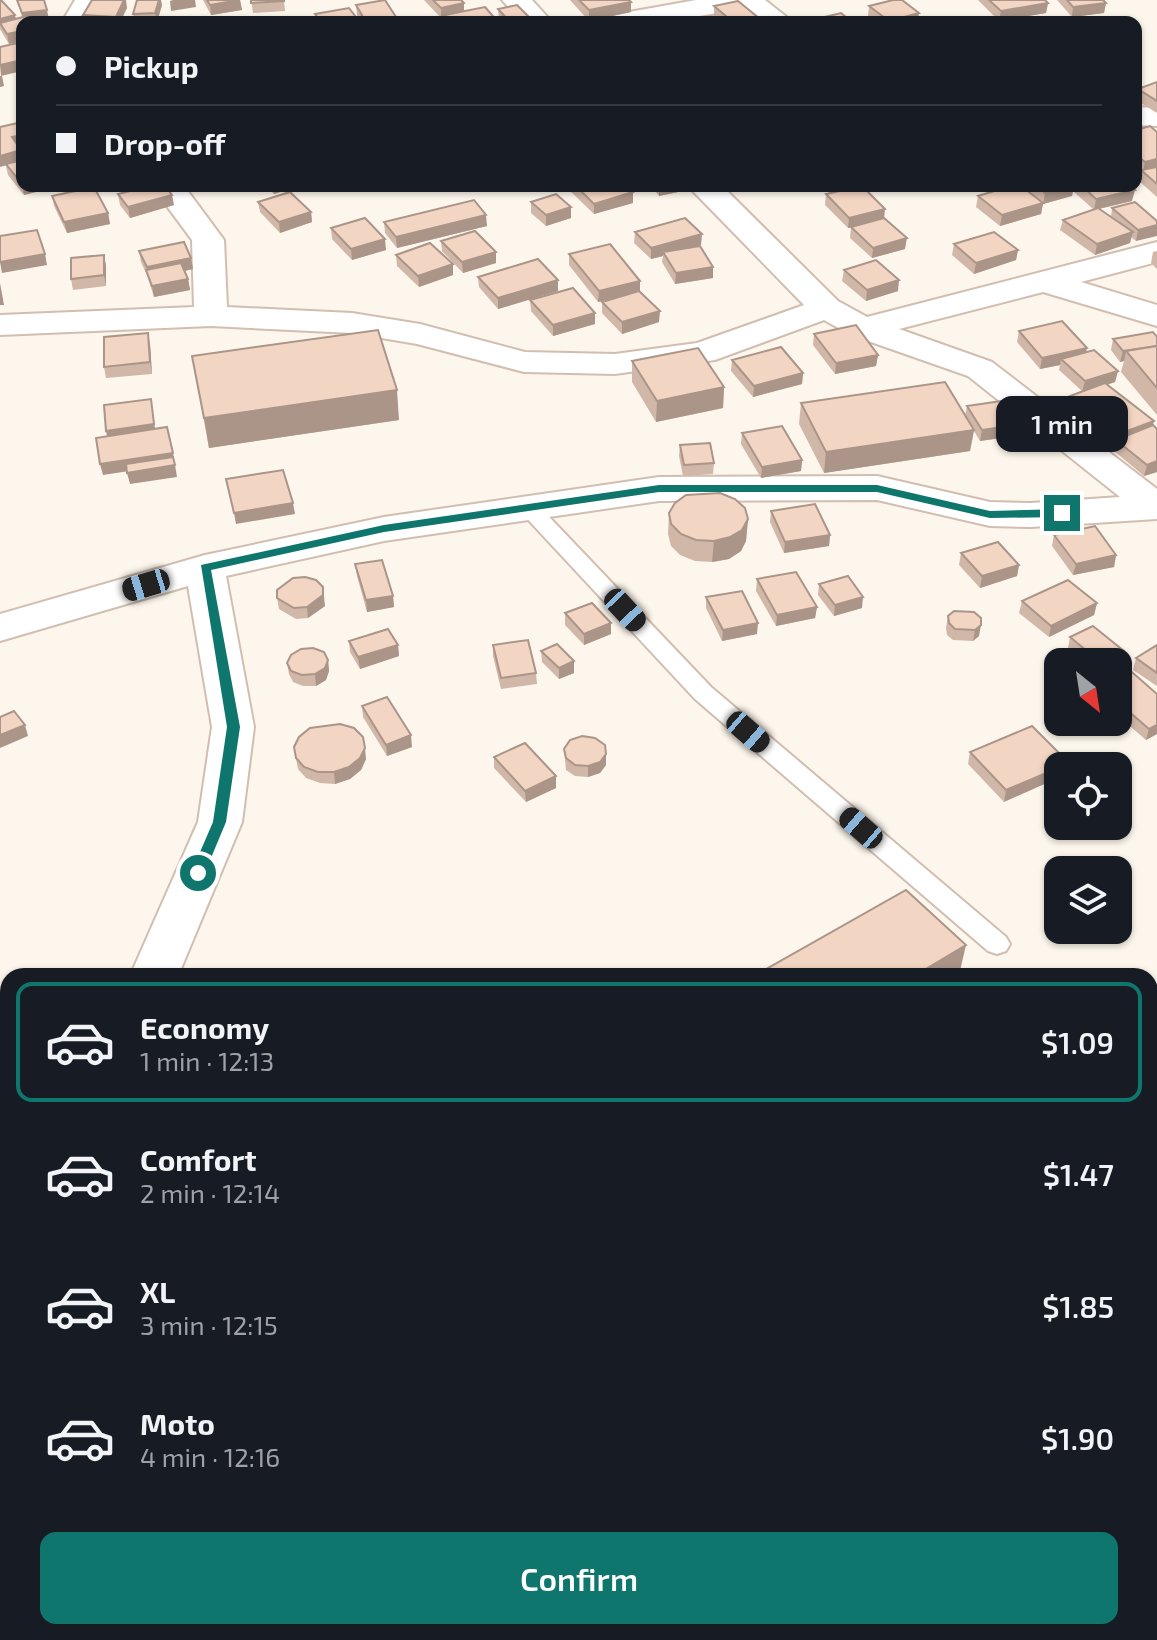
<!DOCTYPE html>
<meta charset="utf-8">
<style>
body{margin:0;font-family:"Exo 2",sans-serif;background:#20242c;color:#f1f3f6;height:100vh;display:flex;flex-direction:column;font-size:30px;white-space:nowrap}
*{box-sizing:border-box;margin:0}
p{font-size:26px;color:#9ea1a6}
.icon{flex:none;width:44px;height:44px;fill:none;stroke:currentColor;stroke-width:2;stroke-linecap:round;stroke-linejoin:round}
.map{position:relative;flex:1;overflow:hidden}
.panel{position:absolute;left:0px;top:968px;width:1158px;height:672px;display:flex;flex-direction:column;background:#171b24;border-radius:24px 24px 0 0;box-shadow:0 2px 6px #0004}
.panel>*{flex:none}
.hud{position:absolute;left:16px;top:16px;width:1126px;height:176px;border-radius:16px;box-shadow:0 2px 6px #0004;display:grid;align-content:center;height:176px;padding:0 40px;background:#171b24}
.needle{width:52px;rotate:150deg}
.tools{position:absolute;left:1044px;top:648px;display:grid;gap:16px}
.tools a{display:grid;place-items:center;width:88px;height:88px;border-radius:16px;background:#171b24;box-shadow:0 2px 6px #0004;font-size:40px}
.end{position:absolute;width:36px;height:36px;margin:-18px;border:10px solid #0f766e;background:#fff;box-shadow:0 0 0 4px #fff}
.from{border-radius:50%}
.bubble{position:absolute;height:56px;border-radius:16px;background:#171b24;box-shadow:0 2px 6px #0004;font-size:26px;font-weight:600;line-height:56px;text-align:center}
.car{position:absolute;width:24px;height:48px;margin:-24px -12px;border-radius:10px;box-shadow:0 0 6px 2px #0007;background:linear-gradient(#222 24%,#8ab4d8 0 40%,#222 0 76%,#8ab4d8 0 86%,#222 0)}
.hud b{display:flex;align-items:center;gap:28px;height:76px;font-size:30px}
.hud b+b{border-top:2px solid #363941}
.hud i{width:20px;height:20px;background:#f1f3f6}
ul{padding:14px 0 0;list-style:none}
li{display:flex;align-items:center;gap:24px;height:120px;margin:0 16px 12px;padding:0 24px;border:4px solid transparent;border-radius:16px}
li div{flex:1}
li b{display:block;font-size:30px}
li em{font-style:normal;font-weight:600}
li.selected{border-color:#0f766e}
li>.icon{width:72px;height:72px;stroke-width:1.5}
.button{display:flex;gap:16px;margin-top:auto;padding:16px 40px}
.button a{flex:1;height:92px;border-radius:16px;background:#0f766e;color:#fff;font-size:32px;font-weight:600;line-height:92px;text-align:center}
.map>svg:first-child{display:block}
</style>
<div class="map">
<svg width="1157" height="1640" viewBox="0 0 1157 1640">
<rect width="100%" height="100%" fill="#fdf6ec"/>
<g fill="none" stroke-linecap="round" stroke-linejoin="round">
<!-- lane casing -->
<g stroke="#d1beb0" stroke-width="4">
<path id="lane" d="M527,500l7,1 177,186 295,250 4,7 -4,7 -9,3 -9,-3 -293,-252 -175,-188 -3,-5z"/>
</g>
<!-- street casing -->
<g stroke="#d1beb0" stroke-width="4">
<g id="street">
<path d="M75,0h28l-13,22h-28z"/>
<path d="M502,0h30l20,22h-30z"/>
<path d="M696,0h69l28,22h-33l-19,-13 -76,13h-61l4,-6 10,-2z"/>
<path d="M1136,107l21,1v18l-21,-1z"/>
<path d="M152,186h32l40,54 3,67 125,6 68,11 105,28 90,2 82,-11 107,-38 -116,-119h34l116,115 29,16 290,-75v20l-76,20 76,23v21l-114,-34 -144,37 93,33 165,127v30l-126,8 -41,-1 -113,-26 -218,1 -275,40 -158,35 28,151 -12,95 -64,154h-48l68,-154 14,-95 -24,-141 -188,55v-27l205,-59 179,-38 275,-40 218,-1 113,26 41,1 89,-6 -152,-121 -117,-41 -27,-15 -109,40 -100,14 -91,-2 -107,-28 -65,-11 -141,-7 -211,9v-20l194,-8 -2,-67z"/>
<path d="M8,1219v58l-8,3v-58z"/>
</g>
</g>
<!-- lane -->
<use href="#lane" fill="#fff" fill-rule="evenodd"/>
<!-- street -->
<use href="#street" fill="#fff" fill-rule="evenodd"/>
</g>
<!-- wall -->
<g fill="#d1b7a8">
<path d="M0,0l16,18 6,-1 -5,-17 32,20 -27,2 -13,22 -9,-15z"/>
<path d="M203,0h37l2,10 -31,5z"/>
<path d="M251,0h33l1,11 -32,2z"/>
<path d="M424,0h37l3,11 34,11h-53v-5l-4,1z"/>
<path d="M570,0h59l2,12 -42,9z"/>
<path d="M978,0h67l3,3 -2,10 -47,8z"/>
<path d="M1057,0h46l3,3 -2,10 -32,4z"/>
<path d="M162,5l-5,17h-23l-1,-8z"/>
<path d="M356,5l40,17h-35l-4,-7z"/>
<path d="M714,6l46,16h-40l-6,-5z"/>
<path d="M869,6l49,16h-42l-8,-6z"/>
<path d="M127,8l-7,14h-35l-2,-7z"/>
<path d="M498,9l34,13h-31l-2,-2z"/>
<path d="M1157,82v31l-21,-13 2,-11z"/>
<path d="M22,122v24l-3,1 3,39h37l-35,9 -16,-20 -2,-9z"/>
<path d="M1136,130l21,2v65l-18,-16 2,-10 -5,-3z"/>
<path d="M265,186h33l-24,8z"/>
<path d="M565,186h62l6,6v11l-39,11z"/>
<path d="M651,186h32v5l-24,5z"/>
<path d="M1023,186h107l2,15 -33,8 12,8 1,-9 45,13 -21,20 -5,-4 -1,6 -35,12 -35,-25 3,-10 30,-11 -20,-18 -1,5 -29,8 -2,10 -41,12 -24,-19 2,-11 44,-9z"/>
<path d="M118,194l56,11 -44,13 -10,-13z"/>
<path d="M826,194l79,55 -33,9 -22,-20 1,-10h-3l-23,-23z"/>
<path d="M52,196l56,17 2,11 -43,9 -13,-27z"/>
<path d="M258,202l53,10 1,10 -32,11 -20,-21z"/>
<path d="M531,202l40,16 -25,8 -15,-13z"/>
<path d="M384,222l103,4 -90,22 -12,-15z"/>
<path d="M331,228l55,22 -34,10 -20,-21z"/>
<path d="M635,232l66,13 -4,1 16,21v11l-38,6 -13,-22 1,-6 -12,3 -17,-16z"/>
<path d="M441,241l55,22 -33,10 -21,-22z"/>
<path d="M954,244l64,6 -2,10 -42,14 -22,-19z"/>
<path d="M139,251l52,7 2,11 -8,2 3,8 2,11 -36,7 -7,-22 -6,-13z"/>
<path d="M1157,251v18l-6,-6 2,-11z"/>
<path d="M569,254l71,27v10l19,31 -37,12 -20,-21v-11l5,-2 -9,2 -29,-37z"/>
<path d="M104,255l2,11v20l-33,4 -2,-11z"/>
<path d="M396,255l57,20 -34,12 -22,-21z"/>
<path d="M844,270l54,21 -32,10 -24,-20z"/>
<path d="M478,277l80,14 -60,18 -19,-22z"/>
<path d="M530,300l65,13v11l-42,12 -22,-25z"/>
<path d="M1019,331l67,21 32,19 -3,11 -8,3 50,44v43l-13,4 -30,-25 1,-5 -7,3 -48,-39 2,-11 20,-8 -23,-21 1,-5 -20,4 -23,-27z"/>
<path d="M814,334l64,21 -2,11 -41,8 -22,-29z"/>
<path d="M1157,337v78l-36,-43 3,-11 -4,1 -9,-12 2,-11z"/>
<path d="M150,344l2,30 -46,4 -2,-11z"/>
<path d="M192,356l207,64 -190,28z"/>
<path d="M732,360l71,13 -1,11 -49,13 -22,-26z"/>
<path d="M632,361l92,26 -1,21 -67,14 -24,-40z"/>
<path d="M801,403l164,13 2,-10 56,18 -2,11 -41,6 -6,-10 -4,20 -146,22 -25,-49z"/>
<path d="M742,433l60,27 -1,11 -40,7 -20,-34z"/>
<path d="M680,445l34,18 -1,11 -30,2 -4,-20z"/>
<path d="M771,511l59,24 -1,11 -45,7 -14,-31z"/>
<path d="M669,513l79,6 -2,22 -5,10 -12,8 -17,3 -17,-1 -15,-6 -9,-9 -3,-12z"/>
<path d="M1054,535l62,20 -2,12 -41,8 -21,-29z"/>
<path d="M961,553l58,12 -2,11 -37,12 -21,-23z"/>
<path d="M355,564l38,32 1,11 -27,5 -10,-36z"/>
<path d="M757,579l60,28 -2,11 -39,8 -20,-35z"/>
<path d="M819,584l43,24 -28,8 -16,-21z"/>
<path d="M706,597l51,37 -35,7 -16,-33z"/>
<path d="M277,598l48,8 -17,12 -12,1 -17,-10z"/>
<path d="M1022,601l75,2 -3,12 -45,22 -30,-24z"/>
<path d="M974,612l5,24 -6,5 -20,-1 -6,-5 -1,-7 2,-12z"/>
<path d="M565,613l46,10v11l-27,11 -19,-20z"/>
<path d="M1070,637l54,14 -3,11 -3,2v-2h-34l-16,-14z"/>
<path d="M349,641l49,4 1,11 -39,13 -10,-17z"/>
<path d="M493,645l43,28 1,11 -36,5 -8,-33z"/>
<path d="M1157,645v41l-24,-16 3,-12z"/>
<path d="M541,651l33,10v12l-15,6 -17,-17z"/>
<path d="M328,660l1,11 -3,9 -10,6h-13l-10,-4 -4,-8 -2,-11z"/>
<path d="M1118,670l39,64 -11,6 -28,-24z"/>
<path d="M362,706l50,41 -25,9 -24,-39z"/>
<path d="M1032,726l-28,76 -36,-38 2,-12z"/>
<path d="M294,747l72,12 -5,11 -11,9 -15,5 -15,-1 -14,-5 -8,-9z"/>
<path d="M564,749l42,16 -6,8 -12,4 -13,-1 -9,-6z"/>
<path d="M494,757l62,31 -30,14 -32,-34z"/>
<path d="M1157,1307v54l-7,-3v-50z"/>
</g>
<!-- shaded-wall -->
<g fill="#aa9588">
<path d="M124,0h2l1,8 -7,14h-3l-1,-5z"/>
<path d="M159,0h2l1,5 -5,17 -2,-9z"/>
<path d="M173,0h22l1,7 -25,4 -1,-10z"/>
<path d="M240,0l2,10 -31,5 -1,-10z"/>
<path d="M631,2v10l-42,9v-11z"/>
<path d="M464,3v10l-19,2v2l-4,1v-10z"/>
<path d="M1048,3l-2,10 -47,8 2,-10z"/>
<path d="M1106,3l-2,10 -32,4 1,-10z"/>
<path d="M47,10l2,10 -26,2 -1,-9z"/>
<path d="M919,13l-1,9h-29v-1z"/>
<path d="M15,15l2,10 -17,-2v-4z"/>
<path d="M396,17v5h-28z"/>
<path d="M22,31v10l-13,3 -2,-10z"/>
<path d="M22,60v11l-21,5 -1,-11z"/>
<path d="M0,76h2l2,10 -4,1z"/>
<path d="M22,135v11l-8,2 -2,-11z"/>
<path d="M21,150l1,11 -22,6v-11z"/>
<path d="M1157,159v10l-14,4 2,-11z"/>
<path d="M22,184v2h37l-35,9z"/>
<path d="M273,186h25l-24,8z"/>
<path d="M659,186h24v5l-24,5z"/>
<path d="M778,186h21l-21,5z"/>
<path d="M1071,186h3l-2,10 -29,8 2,-11z"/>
<path d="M1135,190l-3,11 -38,9 2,-11z"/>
<path d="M633,192v11l-39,11v-10z"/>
<path d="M172,195l2,10 -44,13 -2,-11z"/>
<path d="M1043,203l-2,11 -41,12 2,-11z"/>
<path d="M571,207v11l-25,8v-11z"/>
<path d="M885,209l-1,11 -36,8 1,-10z"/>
<path d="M311,212l1,10 -32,11 -1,-11z"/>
<path d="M108,213l2,11 -43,9 -3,-11z"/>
<path d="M486,215l1,11 -90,22 -1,-11z"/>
<path d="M1157,225v11l-21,5 2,-11z"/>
<path d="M1133,232l-3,11 -35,12 2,-11z"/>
<path d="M702,234l-1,11 -36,10 -2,-3v4l-12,3v-11z"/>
<path d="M907,238l-2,11 -33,9 1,-10z"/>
<path d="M385,239l1,11 -34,10 -1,-11z"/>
<path d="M1018,250l-2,10 -42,14 2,-11z"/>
<path d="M496,252v11l-33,10 -1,-11z"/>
<path d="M45,254l2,11 -45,8 -2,-11z"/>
<path d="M104,255l2,11v20l-2,-11z"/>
<path d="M191,258l2,11 -44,9 -2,-11z"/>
<path d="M453,264v11l-34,12 -1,-11z"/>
<path d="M713,267v11l-38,6 1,-11z"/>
<path d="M188,279l2,11 -36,7 -2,-11z"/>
<path d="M558,280v11l-60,18v-11z"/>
<path d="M899,280l-1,11 -32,10 1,-11z"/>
<path d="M640,281v11l-42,10 1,-11z"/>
<path d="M0,283l4,22h-4z"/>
<path d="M660,311l-1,11 -37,12v-12z"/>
<path d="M595,313v11l-42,12v-11z"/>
<path d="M148,333l2,11 2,30 -2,-12z"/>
<path d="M1157,346l-31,5 -2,10 -4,1 3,-11z"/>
<path d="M1087,348l-2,11h-24l-1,6 -20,4 2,-11z"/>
<path d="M878,355l-2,11 -41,8 1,-11z"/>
<path d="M1118,371l-3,11 -33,10 3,-11z"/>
<path d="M803,373l-1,11 -49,13 1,-11z"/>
<path d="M724,387l-1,21 -67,14 1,-21z"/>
<path d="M397,390l2,30 -190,28 -5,-30z"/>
<path d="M151,399l5,37 -48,6 -2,-11z"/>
<path d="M1154,421l-3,11 -35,8 -1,6 -7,3 3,-12z"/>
<path d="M1023,424l-2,11 -41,6 2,-11z"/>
<path d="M974,430l-4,21 -146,22 2,-21z"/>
<path d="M173,453l2,11 -72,11 -3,-11z"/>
<path d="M802,460l-1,11 -40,7 1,-11z"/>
<path d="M1157,461v11l-13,4 3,-11z"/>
<path d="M175,465l2,12 -47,7 -3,-11z"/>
<path d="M293,503l2,11 -59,10 -2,-11z"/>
<path d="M748,519l-2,22 -5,10 -12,8 -17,3 2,-21z"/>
<path d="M830,535l-1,11 -45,7 1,-11z"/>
<path d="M1116,555l-2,12 -41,8 3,-11z"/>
<path d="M1019,565l-2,11 -37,12 2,-12z"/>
<path d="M323,587l2,19 -17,12 -1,-11z"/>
<path d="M393,596l1,11 -27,5 -1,-12z"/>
<path d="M863,597l-1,11 -28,8 1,-11z"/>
<path d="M1097,603l-3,12 -45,22 2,-11z"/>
<path d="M817,607l-2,11 -39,8 1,-11z"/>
<path d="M611,623v11l-27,11v-11z"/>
<path d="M758,623l-1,11 -35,7 1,-11z"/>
<path d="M981,625l-2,11 -6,5 2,-11z"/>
<path d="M398,645l1,11 -39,13 -2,-12z"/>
<path d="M1124,651l-3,11 -3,2v-2h-16z"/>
<path d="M328,660l1,11 -3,9 -10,6 -1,-12z"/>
<path d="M574,661v12l-15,6v-11z"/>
<path d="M25,725l3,11 -28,12v-13z"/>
<path d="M1157,725v9l-11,6 3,-11z"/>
<path d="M411,735l1,12 -25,9 -1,-11z"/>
<path d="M365,748l1,11 -5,11 -11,9 -15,5 -1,-12z"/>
<path d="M606,754v11l-6,8 -12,4v-11z"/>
<path d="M1058,768v10l-54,24 2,-12z"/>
<path d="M556,776v12l-30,14 -1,-11z"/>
<path d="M966,945l-7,30 -2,1h-43z"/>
<path d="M293,1632h5v8h-6z"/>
<path d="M433,1632h4l-1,8h-3z"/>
</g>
<!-- building -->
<g fill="#f3d5c3" stroke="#aa9588" stroke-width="2">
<path d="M0,0h1l14,15 -15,4z"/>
<path d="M17,0h27l3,10 -25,3z"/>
<path d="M92,0h32l-8,17 -33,-2z"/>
<path d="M137,0h22l-4,13 -22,1z"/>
<path d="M207,0h32l-29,5z"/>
<path d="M251,0h33v1l-33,2z"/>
<path d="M385,0l11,17 -30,5 -10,-17z"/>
<path d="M433,0h28l3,3 -23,5z"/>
<path d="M579,0h50l2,2 -42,8z"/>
<path d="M893,0h9l17,13 -30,8 -20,-15z"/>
<path d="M989,0h56l3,3 -47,8z"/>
<path d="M1067,0h36l3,3 -33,4z"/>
<path d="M738,1l22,18 -15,3h-12l-19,-16z"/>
<path d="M517,5l15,15 -7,2h-15l-12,-13z"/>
<path d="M485,7l13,15h-47l-6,-7z"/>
<path d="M349,8l10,13 -6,1h-32l-6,-8z"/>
<path d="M841,13l11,9h-37l-3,-2z"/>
<path d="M27,16l4,6h-9v9l-15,3 -7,-11z"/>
<path d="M22,42v18l-22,5v-18z"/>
<path d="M17,66h5v12l-1,1z"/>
<path d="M1157,82v19l-19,-12z"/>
<path d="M22,122v13l-10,2 9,13 -21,6v-29z"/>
<path d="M1150,126l7,6v27l-12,3 -9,-7v-25z"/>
<path d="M22,160v24l-16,-20z"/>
<path d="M1157,167v17l-16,-14z"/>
<path d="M149,186h16l7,9 -44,12 -10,-13z"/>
<path d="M576,186h51l6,6 -39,12z"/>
<path d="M862,186l23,23 -36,9 -23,-24z"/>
<path d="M1011,186h10l22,17 -41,12 -24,-19z"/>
<path d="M1036,186h35l-26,7z"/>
<path d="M1082,186h48l5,4 -39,9z"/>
<path d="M94,187l14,26 -44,9 -12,-26z"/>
<path d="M290,192l21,20 -32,10 -21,-20z"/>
<path d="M556,194l15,13 -25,8 -15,-13z"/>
<path d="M474,200l12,15 -90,22 -12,-15z"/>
<path d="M1135,202l22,19v4l-19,5 -26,-22z"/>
<path d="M1098,208l35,24 -36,12 -34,-24z"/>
<path d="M365,218l20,21 -34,10 -20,-21z"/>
<path d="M685,218l17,16 -51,14 -16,-16z"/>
<path d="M884,218l23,20 -34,10 -22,-21z"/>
<path d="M37,230l8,24 -45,8v-26z"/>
<path d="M475,231l21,21 -34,10 -21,-21z"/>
<path d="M994,232l24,18 -42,13 -22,-19z"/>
<path d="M184,242l7,16 -44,9 -8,-16z"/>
<path d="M430,243l23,21 -35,12 -22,-21z"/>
<path d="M610,244l30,37 -41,10 -30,-37z"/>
<path d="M700,246l13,21 -37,6 -13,-21z"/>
<path d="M104,255v20l-33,4v-21z"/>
<path d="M538,259l20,21 -60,18 -20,-21z"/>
<path d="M876,260l23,20 -32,10 -23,-20z"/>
<path d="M181,263l7,16 -36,7 -6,-16z"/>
<path d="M573,288l22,25 -42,12 -23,-25z"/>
<path d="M639,291l21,20 -38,11 -20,-20z"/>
<path d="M1062,321l25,27 -45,10 -23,-27z"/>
<path d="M856,325l22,30 -42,8 -22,-29z"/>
<path d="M378,330l19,60 -193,28 -12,-62z"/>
<path d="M1153,332l4,5v9l-34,5 -10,-12z"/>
<path d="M148,333l2,29 -46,5v-30z"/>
<path d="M1157,346v42l-31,-37z"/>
<path d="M781,347l22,26 -49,13 -22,-26z"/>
<path d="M698,348l26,39 -67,14 -25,-40z"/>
<path d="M1094,350l24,21 -33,10 -24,-22z"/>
<path d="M945,382l29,48 -148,22 -25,-49z"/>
<path d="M1105,383l49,38 -43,16 -49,-38z"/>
<path d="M151,399l3,25 -48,7 -2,-26z"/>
<path d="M1008,400l15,24 -41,6 -15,-24z"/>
<path d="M1153,425l4,4v32l-10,4 -31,-25z"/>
<path d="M782,426l20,34 -40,7 -20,-34z"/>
<path d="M167,427l6,26 -73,11 -4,-26z"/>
<path d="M710,443l4,20 -30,2 -4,-20z"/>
<path d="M173,457l2,8 -48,8 -1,-9z"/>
<path d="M283,470l10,33 -59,10 -8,-34z"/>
<path d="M720,493l15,6 10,9 3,11 -6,11 -12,7 -16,4 -18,-1 -15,-6 -10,-10 -2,-11 6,-10 11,-8z"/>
<path d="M815,504l15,31 -45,7 -14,-31z"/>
<path d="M1095,526l21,29 -40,9 -22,-29z"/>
<path d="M998,542l21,23 -37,11 -21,-23z"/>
<path d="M382,560l11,36 -27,4 -11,-36z"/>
<path d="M796,572l21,35 -40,8 -20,-36z"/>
<path d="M848,576l15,21 -28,8 -16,-21z"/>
<path d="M305,577l11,3 7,7v8l-16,12 -13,1 -17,-10v-8l16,-12z"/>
<path d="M1068,580l29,23 -46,23 -29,-25z"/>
<path d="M742,591l16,32 -35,7 -17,-33z"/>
<path d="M592,603l19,20 -27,11 -19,-21z"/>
<path d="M954,611l20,1 7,6v7l-6,5 -20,-1 -6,-6 -1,-7z"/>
<path d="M1093,626l31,25 -24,11 -30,-25z"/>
<path d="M388,629l10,16 -40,12 -9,-16z"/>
<path d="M528,640l8,33 -35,5 -8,-33z"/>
<path d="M557,644l17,17 -15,7 -18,-17z"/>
<path d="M1157,645v28l-21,-15z"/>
<path d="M313,648l11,4 4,8 -3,8 -10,6 -13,1 -11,-4 -4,-8 4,-8 10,-6z"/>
<path d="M1125,666l32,28v31l-8,4 -31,-27v-32z"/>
<path d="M387,697l24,38 -25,10 -24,-39z"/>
<path d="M14,711l11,14 -25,10v-18z"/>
<path d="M340,724l14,4 9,9 2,11 -5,10 -11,9 -15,5h-16l-14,-5 -8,-9 -2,-11 5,-10 11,-9z"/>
<path d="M1032,726l37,37 -6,3h-5v2l-52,22 -36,-38z"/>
<path d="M582,736l13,2 10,7 1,9 -6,8 -12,4 -13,-1 -9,-7 -2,-9 6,-9z"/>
<path d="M525,743l31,33 -31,15 -31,-34z"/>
<path d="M906,890l60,55 -52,31h-160z"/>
<path d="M1157,1307v42l-7,-4v-37z"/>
<path d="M204,1632h89l-1,8h-88z"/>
<path d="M347,1632h86v8h-87z"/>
<rect x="445" y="1632" width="44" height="8"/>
</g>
<!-- route -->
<path fill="#0f766e" d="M659,485h218l113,26 72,-2 6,4 -6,4 -72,1 -113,-26h-218l-275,40 -173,38 29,157 -14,95 -23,55h-10l-2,-4 22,-51 14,-95 -26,-162 183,-40z"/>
</svg>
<div class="tools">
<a><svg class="needle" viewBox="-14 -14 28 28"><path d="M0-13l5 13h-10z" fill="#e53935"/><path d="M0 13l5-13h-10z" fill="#9ea1a6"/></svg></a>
<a><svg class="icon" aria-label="locate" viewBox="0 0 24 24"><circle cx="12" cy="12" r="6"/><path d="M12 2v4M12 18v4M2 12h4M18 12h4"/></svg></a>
<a><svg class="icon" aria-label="layers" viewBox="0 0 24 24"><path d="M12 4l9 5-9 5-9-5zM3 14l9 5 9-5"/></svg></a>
</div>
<i class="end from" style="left:198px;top:873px"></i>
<i class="end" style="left:1062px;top:513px"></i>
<div class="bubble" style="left:996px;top:396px;width:132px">1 min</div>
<i class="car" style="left:146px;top:585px;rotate:253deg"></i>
<i class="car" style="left:625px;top:610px;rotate:137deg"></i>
<i class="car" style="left:748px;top:732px;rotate:131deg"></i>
<i class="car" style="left:861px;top:828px;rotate:311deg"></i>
<div class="hud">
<b><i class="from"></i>Pickup</b>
<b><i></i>Drop-off</b>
</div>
<section class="panel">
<ul>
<li class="selected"><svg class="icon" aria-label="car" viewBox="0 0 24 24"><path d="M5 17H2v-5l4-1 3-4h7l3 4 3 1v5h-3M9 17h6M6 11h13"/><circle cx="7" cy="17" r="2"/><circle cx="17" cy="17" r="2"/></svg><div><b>Economy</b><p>1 min · 12:13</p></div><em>$1.09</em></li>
<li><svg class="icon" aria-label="car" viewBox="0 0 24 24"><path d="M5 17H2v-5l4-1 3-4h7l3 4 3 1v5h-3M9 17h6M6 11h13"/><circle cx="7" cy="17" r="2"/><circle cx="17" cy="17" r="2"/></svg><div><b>Comfort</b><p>2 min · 12:14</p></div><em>$1.47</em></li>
<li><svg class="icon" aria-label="car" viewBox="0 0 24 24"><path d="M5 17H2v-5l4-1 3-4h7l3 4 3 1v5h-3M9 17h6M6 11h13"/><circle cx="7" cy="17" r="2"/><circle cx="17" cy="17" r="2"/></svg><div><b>XL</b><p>3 min · 12:15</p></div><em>$1.85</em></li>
<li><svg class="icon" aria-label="car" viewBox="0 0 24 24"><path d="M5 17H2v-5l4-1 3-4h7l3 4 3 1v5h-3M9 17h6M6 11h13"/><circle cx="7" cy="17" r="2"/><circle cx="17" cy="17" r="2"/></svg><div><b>Moto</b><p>4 min · 12:16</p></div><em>$1.90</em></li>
</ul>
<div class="button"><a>Confirm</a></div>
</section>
</div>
